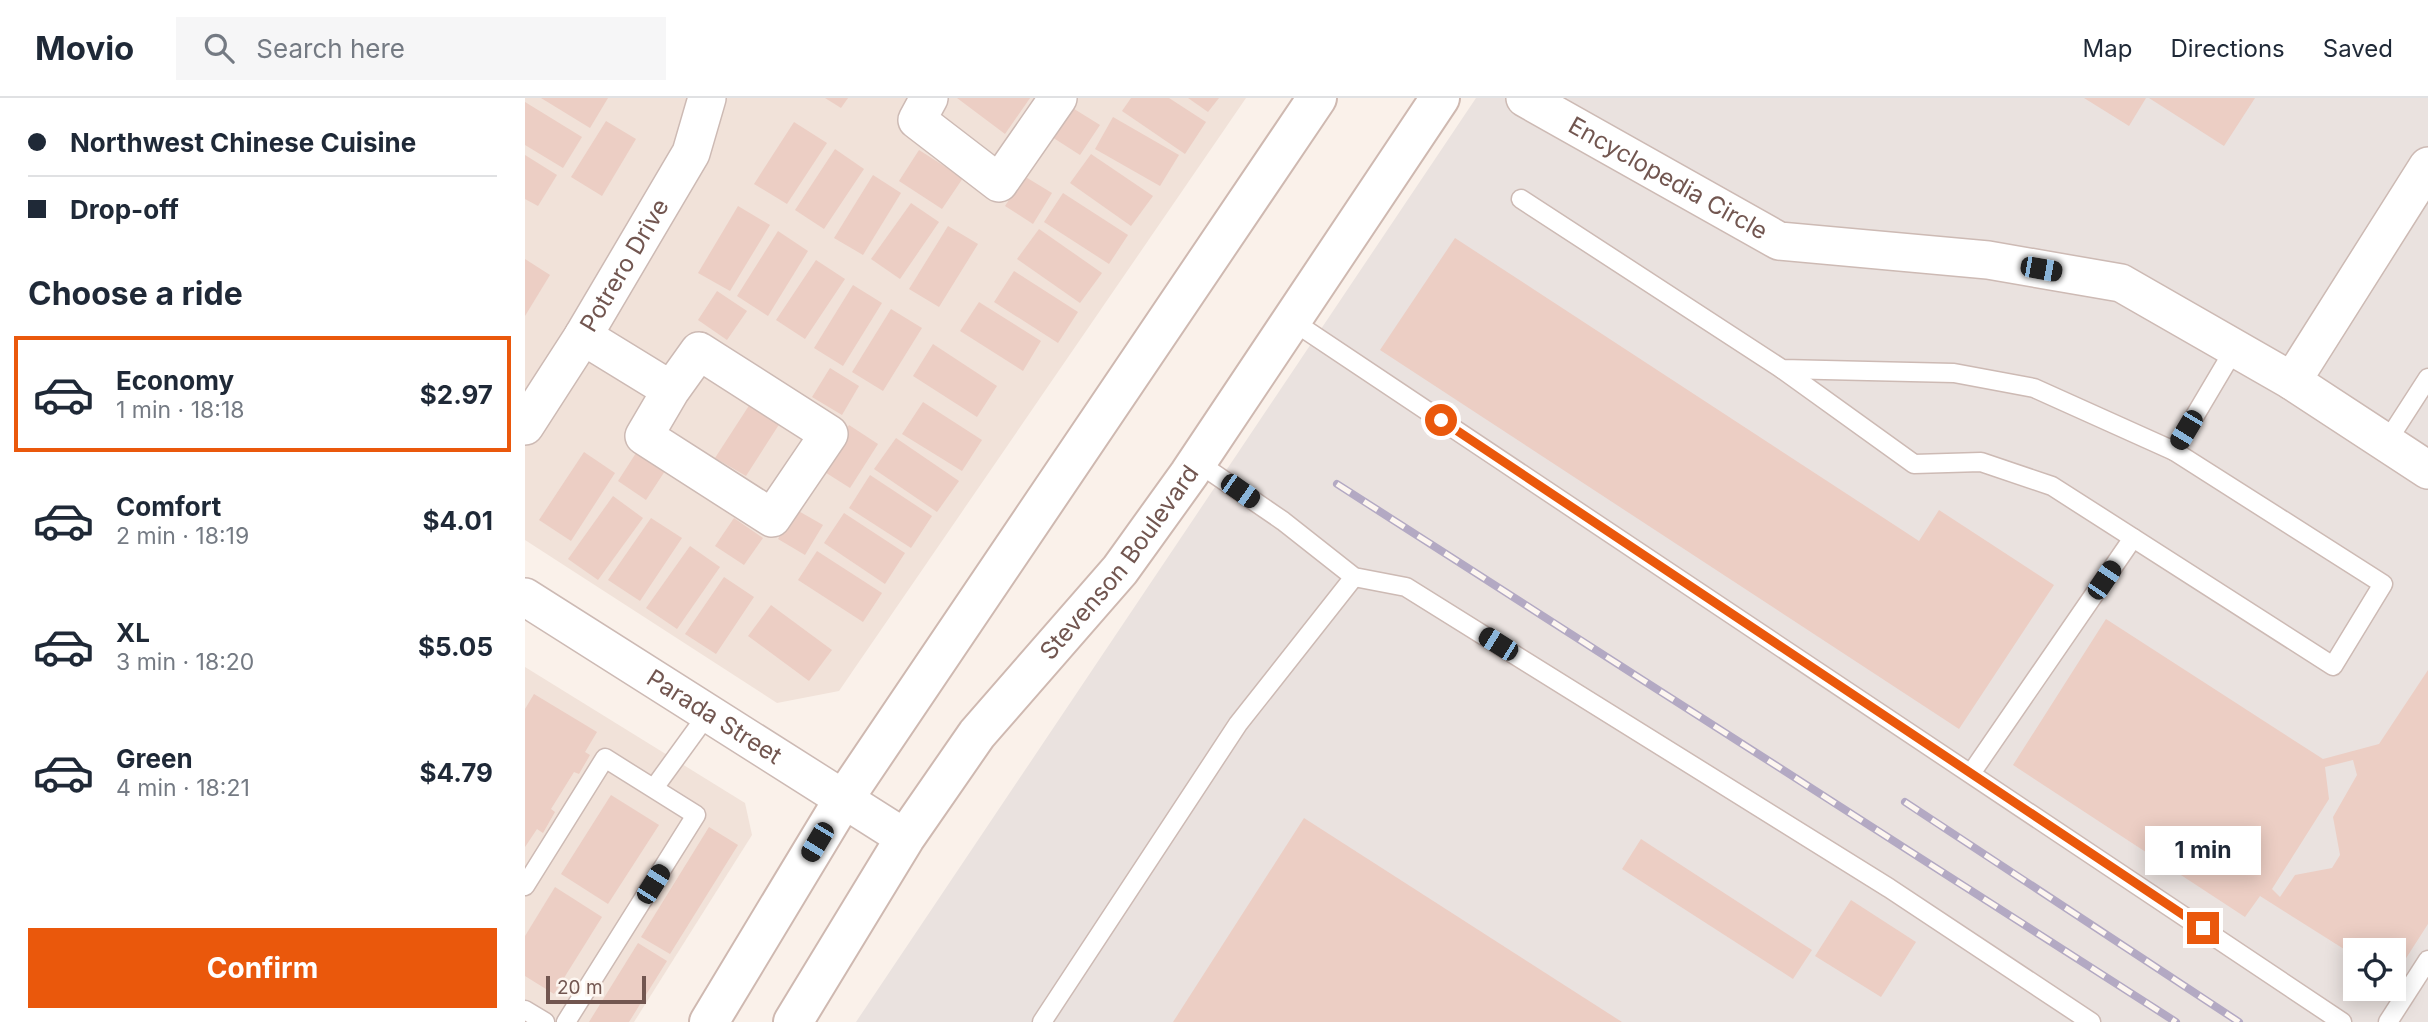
<!DOCTYPE html>
<meta charset="utf-8">
<style>
body{margin:0;font-family:Inter,sans-serif;background:#f6f6f7;color:#1f2937;height:100vh;display:flex;flex-direction:column;font-size:26px;white-space:nowrap}
*{box-sizing:border-box;margin:0}
p{font-size:23px;color:#747a83}
.icon{flex:none;width:38px;height:38px;fill:none;stroke:currentColor;stroke-width:2;stroke-linecap:round;stroke-linejoin:round}
.map{position:relative;flex:1;overflow:hidden}
.drawer{display:flex;flex-direction:column;background:#fff;width:525px}
.drawer>*{flex:none}
.hud{display:grid;align-content:center;height:154px;padding:0 28px;background:#fff}
.controls{position:absolute;left:1818px;top:840px;display:grid;gap:14px}
.controls a{display:grid;place-items:center;width:63px;height:63px;border-radius:0px;background:#fff;box-shadow:0 4px 18px #0003;font-size:35px}
.scale{position:absolute;left:21px;bottom:18px;width:100px;box-sizing:border-box;padding-left:7px;border:4px solid #725650;border-top:0;font-size:19px;line-height:24px;white-space:nowrap;color:#725650;-webkit-text-stroke:5px #fdf6f0;paint-order:stroke}
.end{position:absolute;width:32px;height:32px;margin:-16px;border:9px solid #ea580c;background:#fff;box-shadow:0 0 0 4px #fff}
.from{border-radius:50%}
.bubble{position:absolute;height:49px;border-radius:0px;background:#fff;box-shadow:0 4px 18px #0003;font-size:23px;font-weight:700;line-height:49px;text-align:center}
.car{position:absolute;width:21px;height:42px;margin:-21px -10px;border-radius:9px;box-shadow:0 0 5px 2px #0007;background:linear-gradient(#222 24%,#8ab4d8 0 40%,#222 0 76%,#8ab4d8 0 86%,#222 0)}
.hud b{display:flex;align-items:center;gap:24px;height:66px;font-size:26px}
.hud b+b{border-top:2px solid #e0e1e3}
.hud i{width:18px;height:18px;background:#1f2937}
ul{padding:0;list-style:none}
li{display:flex;align-items:center;gap:21px;height:116px;margin:0 14px 10px;padding:0 14px;border:4px solid transparent;border-radius:0px}
li div{flex:1}
li b{display:block;font-size:26px}
li em{font-style:normal;font-weight:700}
li.active{border-color:#ea580c}
li>.icon{width:63px;height:63px;stroke-width:1.5}
h2{padding:0 28px;font-size:32px;line-height:84px}
.button{display:flex;gap:14px;margin-top:auto;padding:14px 28px}
.button a{flex:1;height:80px;border-radius:0px;background:#ea580c;color:#fff;font-size:28px;font-weight:700;line-height:80px;text-align:center}
header{display:flex;align-items:center;gap:42px;box-sizing:border-box;height:98px;padding:0 35px;background:#fff;border-bottom:2px solid #e0e1e3}
header strong{font-size:33px}
nav{display:flex;gap:38px;margin-inline-start:auto;font-size:24px}
.search{width:490px;height:63px;background:#f6f6f7;display:flex;align-items:center;gap:18px;box-sizing:border-box;padding:0 24px;border-radius:0px;color:#747a83;font-size:26px}
main{display:flex;flex:1;min-height:0}
.map>svg:first-child{display:block}
</style>
<header>
<strong>Movio</strong>
<div class="search"><svg class="icon" aria-label="search" viewBox="0 0 24 24"><circle cx="10" cy="10" r="6"/><path d="M15 15l6 6"/></svg>Search here</div>
<nav><a>Map</a><a>Directions</a><a>Saved</a></nav>
</header>
<main>
<section class="drawer">
<div class="hud">
<b><i class="from"></i>Northwest Chinese Cuisine</b>
<b><i></i>Drop-off</b>
</div>
<h2>Choose a ride</h2>
<ul>
<li class="active"><svg class="icon" aria-label="car" viewBox="0 0 24 24"><path d="M5 17H2v-5l4-1 3-4h7l3 4 3 1v5h-3M9 17h6M6 11h13"/><circle cx="7" cy="17" r="2"/><circle cx="17" cy="17" r="2"/></svg><div><b>Economy</b><p>1 min · 18:18</p></div><em>$2.97</em></li>
<li><svg class="icon" aria-label="car" viewBox="0 0 24 24"><path d="M5 17H2v-5l4-1 3-4h7l3 4 3 1v5h-3M9 17h6M6 11h13"/><circle cx="7" cy="17" r="2"/><circle cx="17" cy="17" r="2"/></svg><div><b>Comfort</b><p>2 min · 18:19</p></div><em>$4.01</em></li>
<li><svg class="icon" aria-label="car" viewBox="0 0 24 24"><path d="M5 17H2v-5l4-1 3-4h7l3 4 3 1v5h-3M9 17h6M6 11h13"/><circle cx="7" cy="17" r="2"/><circle cx="17" cy="17" r="2"/></svg><div><b>XL</b><p>3 min · 18:20</p></div><em>$5.05</em></li>
<li><svg class="icon" aria-label="car" viewBox="0 0 24 24"><path d="M5 17H2v-5l4-1 3-4h7l3 4 3 1v5h-3M9 17h6M6 11h13"/><circle cx="7" cy="17" r="2"/><circle cx="17" cy="17" r="2"/></svg><div><b>Green</b><p>4 min · 18:21</p></div><em>$4.79</em></li>
</ul>
<div class="button"><a>Confirm</a></div>
</section>
<div class="map">
<svg width="1903" height="924" viewBox="0 0 1903 924">
<rect width="100%" height="100%" fill="#faf1ea"/>
<!-- residential -->
<g fill="#f1e2d9">
<path d="M0,0h721l-407,593 -62,12 -252,-163z"/>
<path d="M0,569l220,136 7,32 -118,187h-109z"/>
</g>
<!-- industrial -->
<path fill="#eae2df" fill-rule="evenodd" d="M951,0h952v924h-1572zM1830,852h39v39h-39z"/>
<!-- building -->
<g fill="#eccec4" fill-rule="evenodd">
<path d="M16,0h67l-18,30z"/>
<path d="M300,0h23l-7,10z"/>
<path d="M432,0h73l-25,36z"/>
<path d="M606,0h38l37,24 -21,32 -63,-43z"/>
<path d="M663,0h31l-11,14z"/>
<path d="M1559,0h62l-17,28z"/>
<path d="M1624,0h106l-31,48z"/>
<path d="M0,4l57,35 -19,31 -38,-23z"/>
<path d="M546,9l29,18 -20,30 -28,-18z"/>
<path d="M588,19l66,38 -19,31 -65,-37z"/>
<path d="M81,23l30,18 -34,57 -31,-19z"/>
<path d="M269,24l33,21 -40,61 -33,-20z"/>
<path d="M310,51l29,20 -40,60 -29,-19z"/>
<path d="M394,52l44,28 -21,31 -43,-28z"/>
<path d="M566,56l62,42 -22,30 -61,-43z"/>
<path d="M0,57l32,20 -19,31 -13,-7z"/>
<path d="M348,77l28,18 -38,62 -29,-17z"/>
<path d="M499,78l28,17 -19,31 -28,-18z"/>
<path d="M538,95l65,42 -19,29 -65,-42z"/>
<path d="M386,105l28,19 -39,57 -29,-20z"/>
<path d="M213,108l32,19 -40,66 -32,-18z"/>
<path d="M423,128l30,18 -39,63 -30,-18z"/>
<path d="M514,131l63,44 -22,30 -63,-44z"/>
<path d="M253,133l30,20 -40,65 -31,-20z"/>
<path d="M930,140l464,303 20,-31 115,75 -95,144 -579,-379z"/>
<path d="M0,161l25,16 -25,41z"/>
<path d="M291,162l29,19 -40,60 -29,-19z"/>
<path d="M489,173l64,41 -20,31 -64,-41z"/>
<path d="M328,187l29,18 -39,63 -29,-18z"/>
<path d="M192,193l30,20 -20,29 -29,-20z"/>
<path d="M454,204l62,39 -18,30 -63,-40z"/>
<path d="M366,211l31,19 -39,63 -31,-19z"/>
<path d="M408,246l64,42 -20,31 -64,-41z"/>
<path d="M305,270l29,18 -17,29 -30,-18z"/>
<path d="M398,304l59,38 -20,31 -60,-37z"/>
<path d="M225,306l30,19 -34,53 -31,-18z"/>
<path d="M324,327l29,19 -28,44 -30,-19z"/>
<path d="M371,340l63,43 -22,31 -63,-43z"/>
<path d="M59,354l31,21 -44,68 -32,-21z"/>
<path d="M111,355l29,18 -19,29 -28,-19z"/>
<path d="M345,377l62,41 -21,32 -62,-40z"/>
<path d="M88,398l30,22 -45,62 -30,-21z"/>
<path d="M270,411l28,16 -18,30 -27,-16z"/>
<path d="M319,415l61,40 -20,31 -61,-41z"/>
<path d="M126,420l31,20 -42,63 -32,-21z"/>
<path d="M209,420l29,20 -19,27 -29,-19z"/>
<path d="M165,448l30,21 -43,62 -31,-21z"/>
<path d="M292,453l65,42 -19,29 -65,-42z"/>
<path d="M199,479l30,20 -38,57 -31,-20z"/>
<path d="M246,507l61,45 -23,31 -61,-45z"/>
<path d="M1581,521l217,140 56,-15 49,-74v254l-34,53v-27h-39v6l-95,-60 -15,21 -232,-152zM1828,662l4,15 -24,42 7,38 -8,13 -37,7 -15,22 -8,-8 57,-90 -4,-32z"/>
<path d="M9,596l63,38 -12,20 5,3 -11,19 -5,-2 -23,37 4,3 -12,21 -6,-4 -12,18v-138z"/>
<path d="M86,697l48,30 -51,79 -47,-30z"/>
<path d="M779,720l318,204h-449z"/>
<path d="M184,729l29,18 -68,109 -29,-17z"/>
<path d="M1116,741l171,111 -19,29 -171,-110z"/>
<path d="M30,789l47,30 -48,77 -29,-18v-40z"/>
<path d="M1326,802l65,42 -35,55 -66,-41z"/>
<path d="M113,845l29,18 -38,61h-40z"/>
</g>
<g fill="none" stroke-linecap="round" stroke-linejoin="round">
<!-- service casing -->
<g stroke="#cdbab4" stroke-width="21">
<g id="service">
<path d="M996,101l261,170 172,4 80,15 140,63 61,-103"/>
<path d="M766,222l1051,702"/>
<path d="M1257,271l132,95 67,-2 71,24 281,180 50,-82 -209,-133"/>
<path d="M1861,345l42,-65"/>
<path d="M672,364l86,59 71,56 52,10 483,301 202,134"/>
<path d="M1447,674l161,-234"/>
<path d="M129,690l53,-73"/>
<path d="M0,788l80,-128 91,57 -130,207"/>
<path d="M0,912l20,12"/>
<path d="M517,924l196,-298 116,-147"/>
<path d="M1863,924l40,-62"/>
</g>
</g>
<!-- minor casing -->
<g stroke="#cdbab4" stroke-width="40">
<g id="minor">
<path d="M404,0l-12,22 82,63 59,-85"/>
<path id="s1" d="M1000,0l254,143 209,19 133,23 171,98"/>
<path d="M1903,68l-136,215 136,89"/>
<path d="M58,238l88,54 28,-39 130,83 -57,84 -128,-82 27,-46"/>
<path id="s2" d="M0,328l58,-90 108,-183 16,-55"/>
<path id="s3" d="M0,499l380,241"/>
</g>
</g>
<!-- secondary casing -->
<g stroke="#cfb9b1" stroke-width="42">
<g id="secondary">
<path d="M184,924l134,-222 474,-702"/>
<path id="s4" d="M268,924l112,-184 72,-104 143,-164 69,-96 251,-376"/>
</g>
</g>
<!-- service -->
<use href="#service" stroke="#fff" stroke-width="18"/>
<!-- minor -->
<use href="#minor" stroke="#fff" stroke-width="37"/>
<!-- secondary -->
<use href="#secondary" stroke="#fff" stroke-width="38"/>
<!-- rail casing -->
<g stroke="#b3a9c3" stroke-width="8">
<g id="rail">
<path d="M812,386l839,538"/>
<path d="M1380,704l334,220"/>
</g>
</g>
<!-- rail -->
<use href="#rail" stroke="#fdf6f0" stroke-width="5" stroke-dasharray="16" stroke-linecap="butt"/>
</g>
<g fill="none" stroke-linecap="round" stroke-linejoin="round">
<!-- route -->
<path stroke="#ea580c" stroke-width="9" d="M916,322l762,508"/>
</g>
<g text-anchor="middle" stroke-width="5" stroke-linejoin="round" paint-order="stroke">
<!-- street labels -->
<g font-size="24" fill="#725650" stroke="#fdf6f0">
<text dy="8" stroke="none"><textPath href="#s1" startOffset="164">Encyclopedia Circle</textPath></text>
<text dy="8" stroke="none"><textPath href="#s2" startOffset="189">Potrero Drive</textPath></text>
<text dy="8" stroke="none"><textPath href="#s4" startOffset="565">Stevenson Boulevard</textPath></text>
<text dy="8" stroke="none"><textPath href="#s3" startOffset="224">Parada Street</textPath></text>
</g>
</g>
</svg>
<div class="controls">
<a><svg class="icon" aria-label="locate" viewBox="0 0 24 24"><circle cx="12" cy="12" r="6"/><path d="M12 2v4M12 18v4M2 12h4M18 12h4"/></svg></a>
</div>
<div class="scale">20 m</div>
<i class="end from" style="left:916px;top:322px"></i>
<i class="end" style="left:1678px;top:830px"></i>
<div class="bubble" style="left:1620px;top:728px;width:116px">1 min</div>
<i class="car" style="left:1516px;top:171px;rotate:100deg"></i>
<i class="car" style="left:1661px;top:332px;rotate:211deg"></i>
<i class="car" style="left:715px;top:393px;rotate:125deg"></i>
<i class="car" style="left:1579px;top:482px;rotate:34deg"></i>
<i class="car" style="left:973px;top:546px;rotate:302deg"></i>
<i class="car" style="left:292px;top:744px;rotate:211deg"></i>
<i class="car" style="left:128px;top:786px;rotate:32deg"></i>
</div>
</main>
